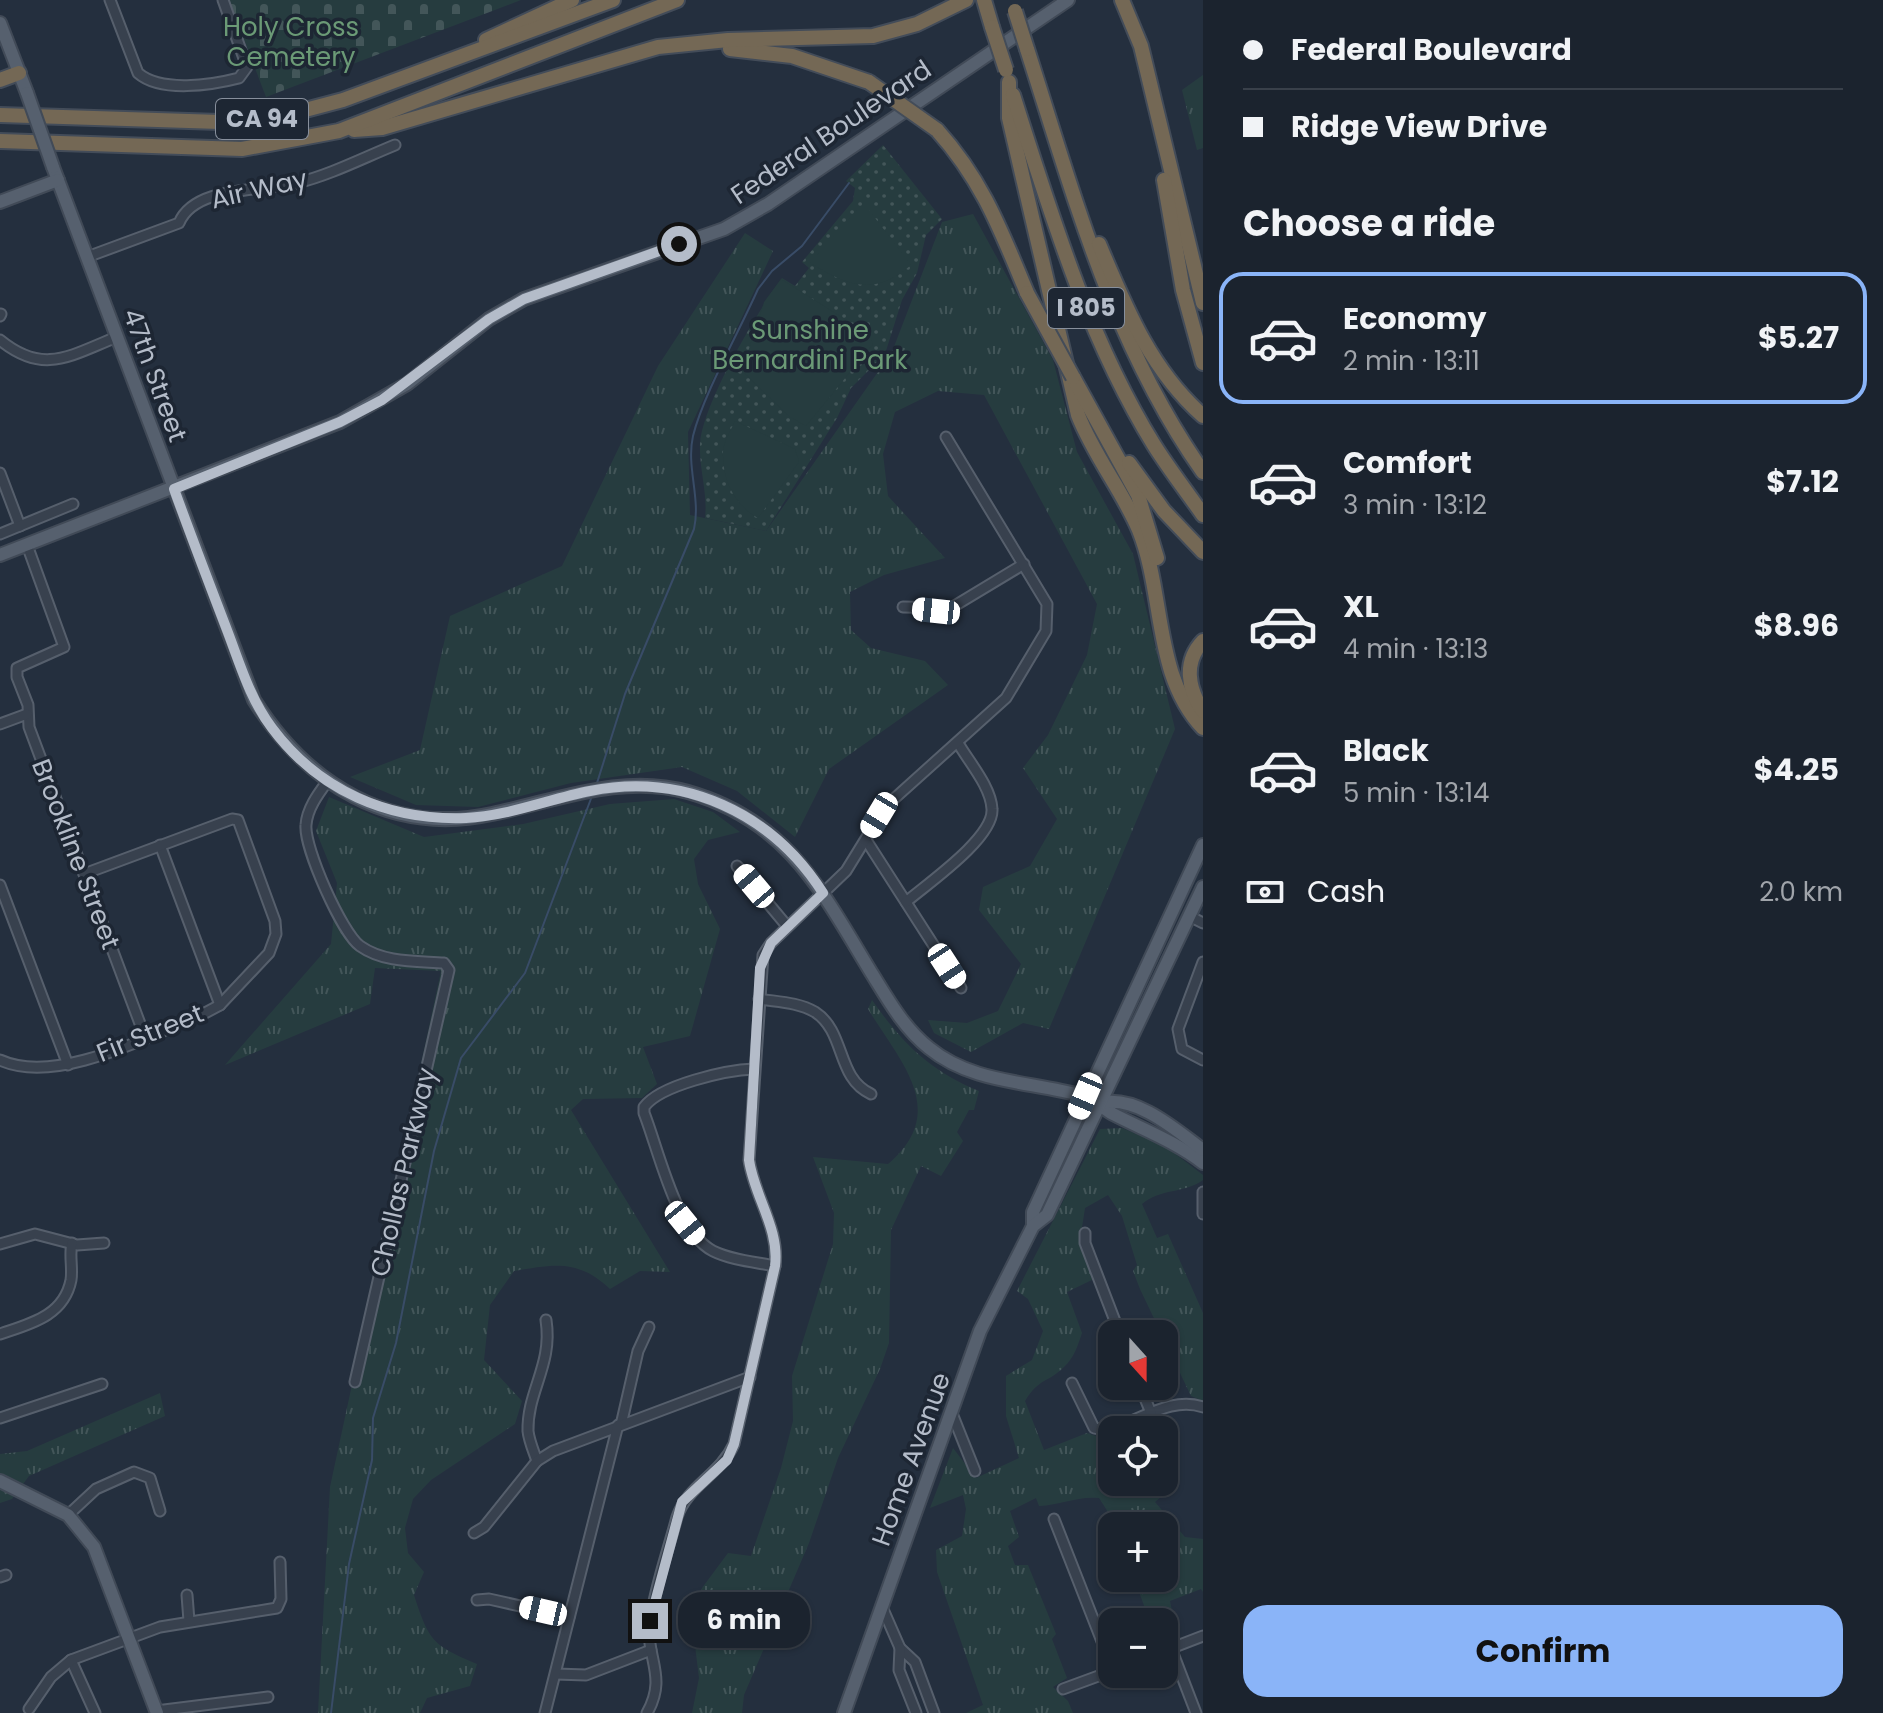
<!DOCTYPE html>
<meta charset="utf-8">
<style>
body{margin:0;font-family:Poppins,sans-serif;background:#242b36;color:#f1f3f6;height:100vh;display:flex;flex-direction:column;font-size:30px;white-space:nowrap}
*{box-sizing:border-box;margin:0}
p{font-size:26px;color:#a0a4aa}
.icon{flex:none;width:44px;height:44px;fill:none;stroke:currentColor;stroke-width:2;stroke-linecap:round;stroke-linejoin:round}
.map{position:relative;flex:1;overflow:hidden}
.drawer{display:flex;flex-direction:column;background:#1b232e;width:680px}
.drawer>*{flex:none}
.hud{display:grid;align-content:center;height:176px;padding:0 40px;background:#1b232e}
.needle{width:52px;rotate:159deg}
.tools{position:absolute;left:1098px;top:1320px;display:grid;gap:16px}
.tools a{display:grid;place-items:center;width:80px;height:80px;border-radius:16px;background:#1b232e;box-shadow:0 2px 6px #0004,0 0 0 2px #39404a;font-size:40px}
.end{position:absolute;width:36px;height:36px;margin:-18px;border:10px solid #b4bcc9;background:#111;box-shadow:0 0 0 4px #111}
.from{border-radius:50%}
.bubble{position:absolute;height:56px;border-radius:24px;background:#1b232e;box-shadow:0 2px 6px #0004,0 0 0 2px #39404a;font-size:26px;font-weight:700;line-height:56px;text-align:center}
.car{position:absolute;width:24px;height:48px;margin:-24px -12px;border-radius:10px;box-shadow:0 0 6px 2px #0007;background:linear-gradient(#fff 24%,#345 0 40%,#fff 0 76%,#345 0 86%,#fff 0)}
.hud b{display:flex;align-items:center;gap:28px;height:76px;font-size:30px}
.hud b+b{border-top:2px solid #39404a}
.hud i{width:20px;height:20px;background:#f1f3f6}
ul{padding:0;list-style:none}
li{display:flex;align-items:center;gap:24px;height:132px;margin:0 16px 12px;padding:0 24px;border:4px solid transparent;border-radius:24px}
li div{flex:1}
li b{display:block;font-size:30px}
li em{font-style:normal;font-weight:700}
li.current{border-color:#8ab4f8}
li>.icon{width:72px;height:72px;stroke-width:1.5}
h2{padding:0 40px;font-size:36px;line-height:96px}
.pay{display:flex;align-items:center;gap:20px;height:88px;padding:0 40px;font-size:30px}
.pay p{margin-inline-start:auto}
.cta{display:flex;gap:16px;margin-top:auto;padding:16px 40px}
.cta a{flex:1;height:92px;border-radius:24px;background:#8ab4f8;color:#111;font-size:32px;font-weight:700;line-height:92px;text-align:center}
main{display:flex;flex:1;min-height:0}
.map>svg:first-child{display:block}
</style>
<main>
<div class="map">
<svg width="1203" height="1713" viewBox="0 0 1203 1713">
<defs>
<pattern id="grass-tufts" width="24" height="20" patternUnits="userSpaceOnUse" patternTransform="scale(2)"><rect width="24" height="20" fill="#263c3f"/><path d="M3 7l-1-3M5 7V3M7 7l1-3M15 17l-1-3M17 17v-4M19 17l1-3" fill="none" stroke="#435659"/></pattern>
<pattern id="cemetery-stones" width="16" height="16" patternUnits="userSpaceOnUse" patternTransform="scale(2)"><rect width="16" height="16" fill="#263c3f"/><path d="M2 7V4a2 2 0 0 1 4 0v3zM10 15v-3a2 2 0 0 1 4 0v3z" fill="#435659"/></pattern>
<pattern id="park-dots" width="8" height="8" patternUnits="userSpaceOnUse" patternTransform="scale(2)"><rect width="8" height="8" fill="#263c3f"/><path d="M2 2h.1M6 6h.1" fill="none" stroke="#435659" stroke-width="1.8" stroke-linecap="round"/></pattern>
</defs>
<rect width="100%" height="100%" fill="#242f3e"/>
<!-- grass -->
<g fill="url(#grass-tufts)">
<path d="M1203,75v73l-6,2 -15,-60z"/>
<path d="M973,214l80,146 24,92 56,102 42,175 -126,300 -26,-6 -52,29 -37,-19 -6,-13 39,3 31,-12 23,-47 -42,-54 4,-23 47,-21 27,-47 -34,-51 25,-33 39,-80 10,-51 -113,-209 -46,-4 -43,21 -12,42 5,42 57,62 -61,17 -34,17 1,38 20,18 54,13 23,24 -119,84 -34,68 -58,-46 -55,-24 -111,16 -93,24 -62,-2 -66,-28 70,-27 30,-134 112,-50 96,-200 87,-133 28,18 -85,181 2,83 76,16 126,-179 50,-130z"/>
<path d="M329,797l95,40 99,-13 87,-20 64,-5 39,13 27,20 -32,8 -14,19 4,25 22,45 -30,107 -47,11 14,37 -15,14 -59,1 -12,11 99,162 -30,-1 -30,18c-32,-30 -55,-25 -96,-18l-24,34 -6,55 38,41 -7,23 -84,56 -18,19 -8,29 3,25 16,19 -10,23c15,46 18,50 63,69l-7,22 -43,12 -7,15h-102l12,-226 111,-516 -66,-3 -5,36 -145,61 106,-121 6,-61 -21,-52z"/>
<path d="M872,1000c30,43 58,71 107,91l-5,19h-5l-12,22 6,9 -22,35 -20,-10 -30,64 -2,113 -9,26 -42,89 -29,85 -65,152 -2,18h-50l7,-35 -6,-49 9,-41 26,-35 23,3 30,-88 12,-47 -1,-45 41,-132 1,-31 -21,-56 75,7c62,-53 13,-101 -20,-155z"/>
<path d="M1122,1128l43,18 38,29v5c-20,14 -42,8 -61,24l15,34 11,-4 35,79v88l-12,-5 -51,-107 -7,-18 4,-6 -15,-49 -14,-21 -23,13 -5,32 14,39 -27,13 15,41c-4,12 -8,25 -18,34 -16,16 -24,10 -39,34l19,49 43,-17 18,6 7,15v28h24l17,10 19,-5 -17,15 30,35 18,2v53l-2,-3 -31,12 6,31 -12,4v-14h-14l-16,-44h30v-52h-47l-18,-28c-22,-2 -38,7 -60,8l-3,-8 -26,13 9,26 -11,9 7,19h13l28,69 -4,5 15,39 -14,9 15,14 5,12h-107l17,-8 -46,-133 -1,-22 26,-14 4,-27 -3,-14 -33,13 23,-60 23,30 43,-20 -13,-42v-40l26,-16 11,-29 -15,-32 -11,-8 83,-162z"/>
<path d="M160,1393l5,23 -136,60 -17,23 -12,4v-49l27,-3z"/>
</g>
<!-- cemetery -->
<path fill="url(#cemetery-stones)" d="M229,0h292l-255,97z"/>
<!-- park -->
<path fill="url(#park-dots)" d="M883,145l59,74 -16,16 -9,38 -15,27 -17,54 -34,34 -14,30 -71,113 -61,-13c3,-24 -6,-49 -5,-74 2,-39 58,-134 82,-166l13,8 14,-18 -7,-6 51,-61 2,-13 -9,-7z"/>
<!-- garden -->
<g fill="#263c3f">
<path d="M857,210h12l42,55c-37,32 -63,21 -101,-2z"/>
<path d="M781,279l89,56 3,9 -67,82 -16,-9 -48,-46 22,-69z"/>
<path d="M735,421l60,28 4,13 -41,56c-24,-13 -36,-39 -35,-66 0,-10 8,-22 12,-31z"/>
</g>
<g fill="none" stroke-linecap="round" stroke-linejoin="round">
<!-- stream -->
<g stroke="#394c67" stroke-width="2">
<path d="M597,783l28,-89 69,-165c7,-31 -8,-62 -1,-93 10,-41 47,-106 65,-147l14,-18 30,-25 47,-63"/>
<path d="M331,1713l18,-149 23,-104 1,-42 23,-75 38,-192 27,-93 64,-85 67,-177"/>
</g>
<!-- minor casing -->
<g stroke="#565f6c" stroke-width="13">
<g id="minor">
<path d="M110,0l28,73c23,20 74,12 101,5l8,-11 -24,-67"/>
<path d="M87,257l92,-34c16,-38 83,-31 118,-40 33,-8 66,-25 98,-38"/>
<path d="M0,316l1,-2"/>
<path d="M0,340c44,36 71,15 117,-3"/>
<path d="M0,473l20,53"/>
<path d="M0,534l73,-30"/>
<path d="M27,545l37,102 -47,21v9l11,28 1,22 116,310"/>
<path d="M903,607l48,1 73,-44"/>
<path d="M0,724l27,-10"/>
<path d="M327,782c-9,12 -20,27 -21,43 -2,23 36,108 54,121 24,17 56,15 84,17l5,7 -94,412"/>
<path d="M866,840l95,148"/>
<path d="M160,845l60,160"/>
<path d="M737,866l50,60"/>
<path d="M0,885l68,180"/>
<path d="M906,902c21,-18 88,-64 86,-93 -1,-22 -23,-47 -34,-66"/>
<path d="M1189,916l14,7"/>
<path d="M1203,962l-25,67 4,20 21,11"/>
<path d="M759,999c18,3 39,3 56,13 31,20 21,66 56,82"/>
<path d="M0,1060c57,26 150,-25 205,-47l15,-8 49,-52 7,-19 -1,-13 -37,-101 -6,-1 -148,55"/>
<path d="M754,1069c-28,1 -94,16 -110,38v6c15,38 32,119 69,138 18,9 42,11 62,15"/>
<path d="M1203,1192v22"/>
<path d="M1085,1233v10l35,91"/>
<path d="M0,1244l35,-10 42,11 27,-2"/>
<path d="M0,1334c30,-10 64,-18 71,-54 2,-12 -2,-25 1,-37"/>
<path d="M1072,1383l22,45 10,2c32,-6 66,-35 99,-23"/>
<path d="M1140,1386l11,27"/>
<path d="M951,1411l24,60"/>
<path d="M0,1418l102,-34"/>
<path d="M621,1425l17,-74 11,-24"/>
<path d="M537,1461c-3,-9 -8,-20 -9,-30 -1,-40 25,-66 18,-111"/>
<path d="M68,1515l28,-26 38,-17 16,6 10,33"/>
<path d="M1054,1519l58,148"/>
<path d="M474,1533l10,-6 53,-66 16,-10 197,-74"/>
<path d="M0,1577l6,-2"/>
<path d="M187,1595l2,26"/>
<path d="M477,1600l12,-1 80,18"/>
<path d="M882,1607l18,41 15,14 19,51"/>
<path d="M900,1648l-1,22 17,43"/>
<path d="M1171,1648l25,65"/>
<path d="M1164,1651l39,-15"/>
<path d="M71,1660l24,53"/>
<path d="M556,1674l30,1 65,-25"/>
<path d="M1063,1689l49,-18"/>
<path d="M29,1709l22,-32 20,-17 89,-33 117,-19 4,-9 -1,-37"/>
<path d="M156,1711l112,-14"/>
<path d="M545,1713l73,-288"/>
<path d="M647,1713c21,-37 -2,-55 3,-91 5,-35 18,-71 27,-105 10,-31 43,-42 57,-73l41,-178c5,-37 -21,-70 -26,-106l14,-205 8,-12 75,-72 40,-65 120,-108 40,-67 1,-27 -101,-167"/>
</g>
</g>
<!-- major casing -->
<g stroke="#414a57" stroke-width="16">
<g id="major">
<path d="M0,23l27,70"/>
<path d="M53,167l201,533c53,84 136,136 238,114 64,-13 130,-41 196,-22 102,29 135,102 186,185 16,26 31,52 55,71 44,36 102,33 154,48 13,3 19,12 30,18 31,16 63,28 90,49"/>
<path d="M0,202l58,-22"/>
<path d="M0,555l340,-133 67,-38 82,-65 35,-20 200,-70 44,-25 300,-204"/>
<path d="M1101,1103c36,-8 75,27 102,47"/>
<path d="M1033,1226v-14l170,-367"/>
<path d="M0,1481l68,34 26,32 63,166"/>
<path d="M844,1713l136,-382 53,-105 14,-11 156,-328"/>
</g>
</g>
<!-- highway casing -->
<g stroke="#434c59" stroke-width="18">
<g id="highway">
<path d="M984,0l8,27"/>
<path d="M1122,0l19,46 62,257"/>
<path d="M486,40l86,-40"/>
<path d="M730,49l62,7 77,26"/>
<path d="M1027,49c47,146 86,296 176,423"/>
<path d="M0,80l19,-7"/>
<path d="M1009,82v36l69,297c16,41 44,75 61,115 26,65 14,145 64,198"/>
<path d="M1013,95c38,119 75,243 141,350 15,24 33,47 49,70"/>
<path d="M0,115l220,7 70,-8 53,-14 270,-100"/>
<path d="M354,130l28,-2 276,-81 70,-7 145,-4 44,-12 49,-24"/>
<path d="M937,130c46,51 64,101 90,163"/>
<path d="M0,141l242,8 97,-18 338,-131"/>
<path d="M1164,180l19,110 20,73"/>
<path d="M1099,244c27,64 51,125 104,172"/>
<path d="M1073,377l65,118 19,63"/>
<path d="M1129,463l35,48 39,41"/>
<path d="M1203,641c-20,21 -15,48 0,70"/>
</g>
</g>
<!-- minor -->
<use href="#minor" stroke="#38414e" stroke-width="9"/>
<!-- major -->
<use href="#major" stroke="#56606e" stroke-width="12"/>
<!-- highway -->
<use href="#highway" stroke="#746855" stroke-width="14"/>
<!-- major-bridge casing -->
<g stroke="#414a57" stroke-width="16" stroke-linecap="butt">
<path id="major-bridge" d="M27,93l26,74"/>
</g>
<!-- highway-bridge casing -->
<g stroke="#434c59" stroke-width="18" stroke-linecap="butt">
<g id="highway-bridge">
<path d="M1015,11l12,38"/>
<path d="M992,27l14,43"/>
<path d="M869,82l68,48"/>
<path d="M1027,293l46,84"/>
</g>
</g>
<!-- major-bridge -->
<use href="#major-bridge" stroke="#56606e" stroke-width="12"/>
<!-- highway-bridge -->
<use href="#highway-bridge" stroke="#746855" stroke-width="14"/>
</g>
<g fill="none" stroke-linecap="round" stroke-linejoin="round">
<!-- route -->
<path stroke="#b4bcc9" stroke-width="10" d="M650,1621l32,-119 45,-42 7,-16 41,-178c5,-37 -21,-70 -26,-106l11,-192 11,-25 52,-50c-51,-80 -139,-121 -233,-102 -41,8 -82,25 -124,27 -77,3 -147,-27 -194,-90 -22,-29 -32,-64 -45,-98 -18,-47 -36,-94 -53,-141l166,-67 42,-22 107,-81 35,-20 155,-55"/>
</g>
<g text-anchor="middle" stroke-width="7" stroke-linejoin="round" paint-order="stroke">
<!-- shield labels -->
<g fill="#1d2633" stroke="#878f9c" stroke-width="2">
<rect x="216" y="99" width="92" height="40" rx="6"/>
<rect x="1048" y="288" width="76" height="40" rx="6"/>
</g>
<g font-size="24" font-weight="bold" fill="#b4bcc9">
<text x="262" y="127">CA 94</text>
<text x="1086" y="316">I 805</text>
</g>
<!-- park labels -->
<g font-size="26" fill="#6b9a76" stroke="#1d2633">
<text x="291" y="36">Holy Cross<tspan x="291" dy="30">Cemetery</tspan></text>
<text x="810" y="339">Sunshine<tspan x="810" dy="30">Bernardini Park</tspan></text>
</g>
<!-- street labels -->
<g font-size="26" fill="#b4bcc9" stroke="#1d2633">
<text transform="translate(831 132) rotate(-34)" y="9">Federal Boulevard</text>
<text transform="translate(259 189) rotate(-13)" y="9">Air Way</text>
<text transform="translate(155 375) rotate(70)" y="9">47th Street</text>
<text transform="translate(76 854) rotate(69)" y="9">Brookline Street</text>
<text transform="translate(150 1033) rotate(-22)" y="9">Fir Street</text>
<text transform="translate(403 1172) rotate(-77)" y="9">Chollas Parkway</text>
<text transform="translate(911 1459) rotate(-70)" y="9">Home Avenue</text>
</g>
</g>
</svg>
<div class="tools">
<a><svg class="needle" viewBox="-14 -14 28 28"><path d="M0-13l5 13h-10z" fill="#e53935"/><path d="M0 13l5-13h-10z" fill="#a0a4aa"/></svg></a>
<a><svg class="icon" aria-label="locate" viewBox="0 0 24 24"><circle cx="12" cy="12" r="6"/><path d="M12 2v4M12 18v4M2 12h4M18 12h4"/></svg></a>
<a>+</a>
<a>−</a>
</div>
<i class="end from" style="left:679px;top:244px"></i>
<i class="end" style="left:650px;top:1621px"></i>
<div class="bubble" style="left:678px;top:1592px;width:132px">6 min</div>
<i class="car" style="left:936px;top:611px;rotate:276deg"></i>
<i class="car" style="left:879px;top:815px;rotate:211deg"></i>
<i class="car" style="left:754px;top:886px;rotate:320deg"></i>
<i class="car" style="left:947px;top:966px;rotate:147deg"></i>
<i class="car" style="left:1085px;top:1096px;rotate:203deg"></i>
<i class="car" style="left:685px;top:1223px;rotate:141deg"></i>
<i class="car" style="left:543px;top:1611px;rotate:283deg"></i>
</div>
<section class="drawer">
<div class="hud">
<b><i class="from"></i>Federal Boulevard</b>
<b><i></i>Ridge View Drive</b>
</div>
<h2>Choose a ride</h2>
<ul>
<li class="current"><svg class="icon" aria-label="car" viewBox="0 0 24 24"><path d="M5 17H2v-5l4-1 3-4h7l3 4 3 1v5h-3M9 17h6M6 11h13"/><circle cx="7" cy="17" r="2"/><circle cx="17" cy="17" r="2"/></svg><div><b>Economy</b><p>2 min · 13:11</p></div><em>$5.27</em></li>
<li><svg class="icon" aria-label="car" viewBox="0 0 24 24"><path d="M5 17H2v-5l4-1 3-4h7l3 4 3 1v5h-3M9 17h6M6 11h13"/><circle cx="7" cy="17" r="2"/><circle cx="17" cy="17" r="2"/></svg><div><b>Comfort</b><p>3 min · 13:12</p></div><em>$7.12</em></li>
<li><svg class="icon" aria-label="car" viewBox="0 0 24 24"><path d="M5 17H2v-5l4-1 3-4h7l3 4 3 1v5h-3M9 17h6M6 11h13"/><circle cx="7" cy="17" r="2"/><circle cx="17" cy="17" r="2"/></svg><div><b>XL</b><p>4 min · 13:13</p></div><em>$8.96</em></li>
<li><svg class="icon" aria-label="car" viewBox="0 0 24 24"><path d="M5 17H2v-5l4-1 3-4h7l3 4 3 1v5h-3M9 17h6M6 11h13"/><circle cx="7" cy="17" r="2"/><circle cx="17" cy="17" r="2"/></svg><div><b>Black</b><p>5 min · 13:14</p></div><em>$4.25</em></li>
</ul>
<div class="pay"><svg class="icon" aria-label="cash" viewBox="0 0 24 24"><path d="M3 7h18v10H3z"/><circle cx="12" cy="12" r="2"/></svg>Cash<p>2.0 km</p></div>
<div class="cta"><a>Confirm</a></div>
</section>
</main>
